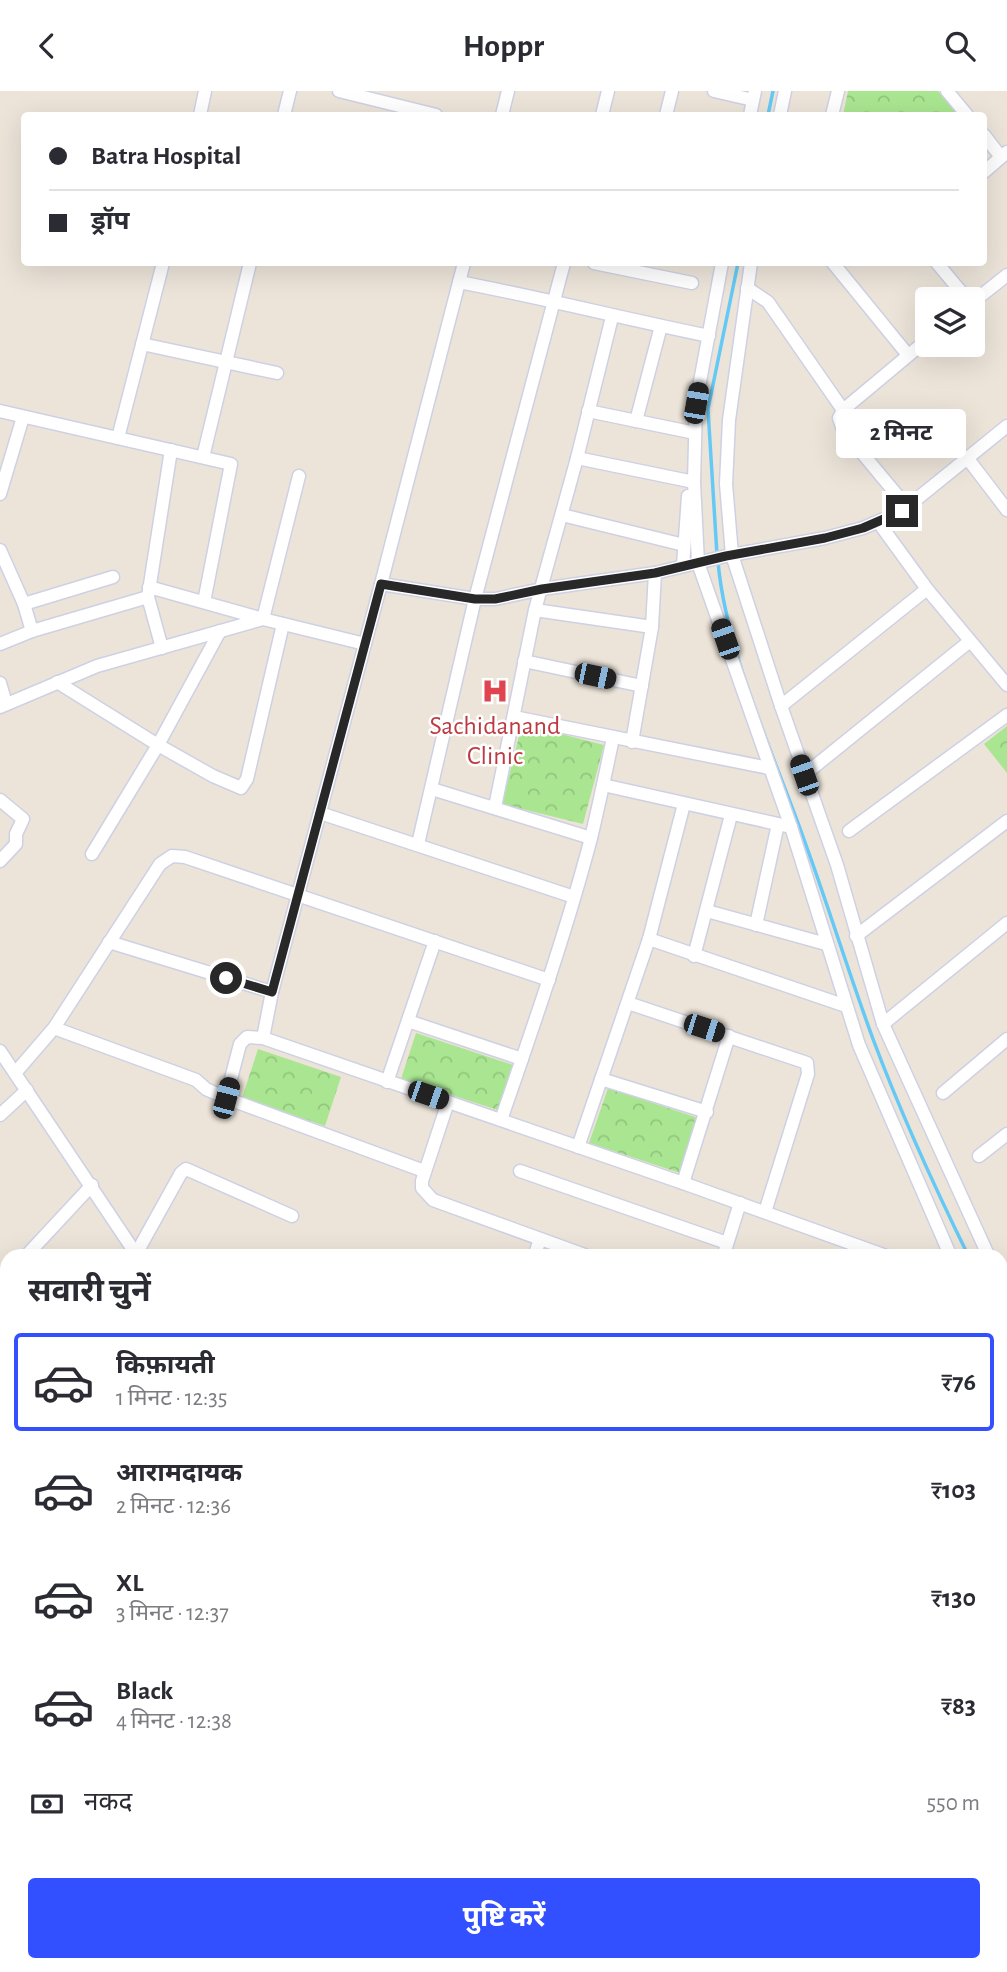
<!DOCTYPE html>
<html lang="hi">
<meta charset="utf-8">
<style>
body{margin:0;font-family:"Alegreya Sans","Noto Sans Devanagari",sans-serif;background:#f2f2f3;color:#2b2b33;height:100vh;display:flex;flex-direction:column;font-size:26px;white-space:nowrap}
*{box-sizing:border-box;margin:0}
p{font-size:23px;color:#7c7c81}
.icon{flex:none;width:38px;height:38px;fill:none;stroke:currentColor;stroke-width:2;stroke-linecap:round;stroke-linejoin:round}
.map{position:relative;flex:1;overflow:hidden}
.drawer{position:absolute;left:0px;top:1158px;width:1008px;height:723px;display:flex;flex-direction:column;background:#fff;border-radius:21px 21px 0 0;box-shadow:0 7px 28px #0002}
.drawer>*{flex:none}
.hud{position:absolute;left:21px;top:21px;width:966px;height:154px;border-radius:7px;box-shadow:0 7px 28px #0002;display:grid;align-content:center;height:154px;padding:0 28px;background:#fff}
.tools{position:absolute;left:915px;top:196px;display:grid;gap:14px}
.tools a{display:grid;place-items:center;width:70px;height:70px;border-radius:7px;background:#fff;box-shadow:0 7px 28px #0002;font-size:35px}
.end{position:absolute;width:32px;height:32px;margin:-16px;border:9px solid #282828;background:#fff;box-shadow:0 0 0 4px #fff}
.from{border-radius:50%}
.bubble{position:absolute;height:49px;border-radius:7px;background:#fff;box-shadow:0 7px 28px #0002;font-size:23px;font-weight:700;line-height:49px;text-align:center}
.car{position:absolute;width:21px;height:42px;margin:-21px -10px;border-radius:9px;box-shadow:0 0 5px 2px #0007;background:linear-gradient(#222 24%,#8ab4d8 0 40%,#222 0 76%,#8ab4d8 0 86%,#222 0)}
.hud b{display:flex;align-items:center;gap:24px;height:66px;font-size:26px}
.hud b+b{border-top:2px solid #e1e1e2}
.hud i{width:18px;height:18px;background:#2b2b33}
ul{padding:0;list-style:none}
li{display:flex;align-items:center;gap:21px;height:98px;margin:0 14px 10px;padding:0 14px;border:4px solid transparent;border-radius:7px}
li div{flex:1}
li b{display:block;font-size:26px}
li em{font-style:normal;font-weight:700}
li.selected{border-color:#3250ff}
li>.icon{width:63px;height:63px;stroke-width:1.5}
h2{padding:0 28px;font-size:32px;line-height:84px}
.pay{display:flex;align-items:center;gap:18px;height:77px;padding:0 28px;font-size:26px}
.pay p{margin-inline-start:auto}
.button{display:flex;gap:14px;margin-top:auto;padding:14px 28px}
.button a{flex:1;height:80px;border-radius:7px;background:#3250ff;color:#fff;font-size:28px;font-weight:700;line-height:80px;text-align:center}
header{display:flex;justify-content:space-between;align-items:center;height:91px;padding:0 28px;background:#fff;font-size:32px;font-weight:700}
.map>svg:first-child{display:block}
</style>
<header><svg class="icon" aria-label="back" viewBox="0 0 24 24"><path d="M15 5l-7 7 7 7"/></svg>Hoppr<svg class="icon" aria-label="search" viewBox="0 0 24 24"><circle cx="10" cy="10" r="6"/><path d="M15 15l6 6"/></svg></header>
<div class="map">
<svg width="1007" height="1881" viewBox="0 0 1007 1881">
<defs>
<pattern id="park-crowns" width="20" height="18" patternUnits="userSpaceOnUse" patternTransform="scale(1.75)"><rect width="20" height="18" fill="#aae691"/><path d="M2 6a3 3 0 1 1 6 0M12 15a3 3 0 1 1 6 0" fill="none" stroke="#92c57d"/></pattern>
</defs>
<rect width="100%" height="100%" fill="#ece4d9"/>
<!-- park -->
<g fill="url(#park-crowns)">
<path d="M848,0h90l20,24h-115z"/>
<path d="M522,633l82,21 -21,79 -81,-20z"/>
<path d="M1007,635v47l-23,-29z"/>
<path d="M416,942l97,32 -15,45 -97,-31z"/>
<path d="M258,958l83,28 -16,49 -83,-28z"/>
<path d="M608,997l90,30 -18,55 -91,-30z"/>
</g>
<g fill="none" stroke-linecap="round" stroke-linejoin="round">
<!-- stream -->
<g stroke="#64c9f6" stroke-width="3.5">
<path d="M768,24l5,-24"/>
<path d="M717,464l-9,-146 30,-146"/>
<path d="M718,471c8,88 54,189 84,272 25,68 46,137 71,205 28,75 61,147 96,218"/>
<path d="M1001,1228l6,10"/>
</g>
<!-- minor casing -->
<g stroke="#ced1e3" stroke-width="15">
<g id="minor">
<path d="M339,0l97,24"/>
<path d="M714,0l39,9"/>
<path d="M947,0l20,24"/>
<path d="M200,24l5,-24"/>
<path d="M284,24l6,-24"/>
<path d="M502,24l6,-24"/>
<path d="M602,24l6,-24"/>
<path d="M666,24l6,-24"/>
<path d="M750,24l5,-24"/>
<path d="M780,24l5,-24"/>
<path d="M832,24l6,-24"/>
<path d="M984,44l17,22"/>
<path d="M984,81l23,-20"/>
<path d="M594,172l98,20"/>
<path d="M722,172l-26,140 -2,79 4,81 93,264 68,218 92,212"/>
<path d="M751,172l-22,157 -3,64 6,71 49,151 56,159 46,159 106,233"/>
<path d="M833,172l75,92"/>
<path d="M937,172l30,36"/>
<path d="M459,191c84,16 166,37 250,54"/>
<path d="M747,197l21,14 75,108"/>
<path d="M973,211l34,-27"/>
<path d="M142,253l135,29"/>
<path d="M0,320l231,53 -27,138"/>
<path d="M588,320l107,22"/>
<path d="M636,330l25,-95"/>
<path d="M118,347l45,-175"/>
<path d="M203,366l47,-194"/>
<path d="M577,367l117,24"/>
<path d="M968,368l39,51"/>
<path d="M0,403l23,-77"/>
<path d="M907,416l-64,-77 -4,-12 4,-8 85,-71"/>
<path d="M562,424l122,30"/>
<path d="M879,432l48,66 80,96"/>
<path d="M0,459l24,54 8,27"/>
<path d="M683,475l5,-70"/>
<path d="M381,493l94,15h20l47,-10 113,-16 71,-17 99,-18 38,-10 39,-17 105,-85"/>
<path d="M149,496l114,32 36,-143"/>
<path d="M24,513l89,-27"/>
<path d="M535,519l117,17"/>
<path d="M0,553l32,-13 116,-34"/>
<path d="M162,557l-14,-51 23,-147"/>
<path d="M524,570l118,25"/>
<path d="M57,591l101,63 55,31 28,12 6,-9 36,-155"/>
<path d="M0,592l6,21"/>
<path d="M781,615l146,-117"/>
<path d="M0,616l97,-41 166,-47 102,25"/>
<path d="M514,626l255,51"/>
<path d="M632,651l20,-115 3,-54"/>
<path d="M804,684l166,-134"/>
<path d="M603,694l188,42"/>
<path d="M432,698l159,49"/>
<path d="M0,709l23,19 -7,15v10l-16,17"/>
<path d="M495,716l40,-197 42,-152 35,-141"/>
<path d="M320,722l254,84"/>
<path d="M849,740l158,-116"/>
<path d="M418,753l57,-245 89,-336"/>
<path d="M92,763l66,-109 62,-114"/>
<path d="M707,820l119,33"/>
<path d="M756,834l22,-101"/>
<path d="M856,845l151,-115"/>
<path d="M649,848l197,67"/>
<path d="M109,851l163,50"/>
<path d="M694,865l37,-141"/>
<path d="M628,912l179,60 1,11 -43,138"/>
<path d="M408,930l114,38"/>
<path d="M883,933l124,-101"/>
<path d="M54,937l142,52 10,9 20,9 198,73"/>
<path d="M263,947l9,-46 109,-408 83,-321"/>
<path d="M0,960l138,206"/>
<path d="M16,981l38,-44 106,-164 12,-8 13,1 364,123"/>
<path d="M601,988l106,33"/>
<path d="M387,991l48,-141"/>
<path d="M943,1002l64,-54"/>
<path d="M226,1007l14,-54 7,-7 16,1 420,145 206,74"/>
<path d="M448,1011l-26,79v7l11,12 157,57"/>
<path d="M0,1024l27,-25"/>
<path d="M501,1029c32,-93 65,-187 90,-282 8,-33 15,-67 22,-100"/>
<path d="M578,1056l71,-208 35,-135"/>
<path d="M979,1065l28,-22"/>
<path d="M520,1080l207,72"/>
<path d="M683,1092l46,-147"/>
<path d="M136,1163l45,-81 5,-4 106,47"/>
<path d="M25,1166l67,-72"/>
<path d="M534,1166l6,-18"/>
<path d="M723,1166l17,-54"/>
<path d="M1001,1190l6,12"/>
<path d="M1001,1245l6,9"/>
<path d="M0,1265l7,5"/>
<path d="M1001,1303l6,2"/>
<path d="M0,1332l7,-16"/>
<path d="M0,1392l7,3"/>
<path d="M1001,1418l6,-18"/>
<path d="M1001,1506l6,2"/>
<path d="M0,1527l7,3"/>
<path d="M1001,1592l6,2"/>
<path d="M0,1702l7,4"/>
<path d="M0,1728l7,11"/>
<path d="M1001,1753l6,2"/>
<path d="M1001,1862l6,-17"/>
<path d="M725,1874l11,7"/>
<path d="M21,1881l11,-7"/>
<path d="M97,1881l5,-7"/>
<path d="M194,1881l5,-7"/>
<path d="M310,1881l5,-7"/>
<path d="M492,1881l3,-7"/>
<path d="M623,1881l2,-7"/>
<path d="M994,1881l3,-7"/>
</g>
</g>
<!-- minor -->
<use href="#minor" stroke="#fff" stroke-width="12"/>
</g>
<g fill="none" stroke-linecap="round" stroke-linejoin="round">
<!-- route -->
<path stroke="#282828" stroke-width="9" d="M226,887l46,14 109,-408 94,15h20l47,-10 113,-16 71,-17 99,-18 38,-10 39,-17"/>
</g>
<!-- icons -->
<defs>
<g id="hospital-bare" transform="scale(2.1)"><path d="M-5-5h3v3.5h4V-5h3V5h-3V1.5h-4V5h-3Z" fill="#e0444e" stroke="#fff" stroke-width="2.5" paint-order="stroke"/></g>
</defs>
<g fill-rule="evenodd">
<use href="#hospital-bare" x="495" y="600"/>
</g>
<g text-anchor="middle" stroke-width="5" stroke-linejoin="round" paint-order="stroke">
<!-- health labels -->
<g font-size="26" fill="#be3a42" stroke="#fff">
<text x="495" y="643">Sachidanand<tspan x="495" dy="30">Clinic</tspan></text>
</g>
</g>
</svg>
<div class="tools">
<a><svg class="icon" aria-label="layers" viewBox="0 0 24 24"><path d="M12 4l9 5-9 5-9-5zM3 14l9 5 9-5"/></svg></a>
</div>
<i class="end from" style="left:226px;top:887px"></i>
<i class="end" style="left:902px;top:420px"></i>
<div class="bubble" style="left:836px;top:318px;width:130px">2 मिनट</div>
<i class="car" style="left:696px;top:312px;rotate:10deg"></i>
<i class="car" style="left:725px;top:548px;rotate:341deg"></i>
<i class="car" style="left:595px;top:585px;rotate:102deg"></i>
<i class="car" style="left:804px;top:684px;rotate:341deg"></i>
<i class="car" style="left:704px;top:937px;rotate:108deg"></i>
<i class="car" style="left:428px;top:1004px;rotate:109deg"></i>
<i class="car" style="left:226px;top:1007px;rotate:15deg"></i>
<div class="hud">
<b><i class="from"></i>Batra Hospital</b>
<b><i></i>ड्रॉप</b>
</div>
<section class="drawer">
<h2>सवारी चुनें</h2>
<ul>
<li class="selected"><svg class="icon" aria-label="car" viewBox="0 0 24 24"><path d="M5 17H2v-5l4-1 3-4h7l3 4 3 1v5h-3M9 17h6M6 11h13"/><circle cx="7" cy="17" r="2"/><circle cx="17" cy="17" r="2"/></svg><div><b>किफ़ायती</b><p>1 मिनट · 12:35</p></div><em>₹76</em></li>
<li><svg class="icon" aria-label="car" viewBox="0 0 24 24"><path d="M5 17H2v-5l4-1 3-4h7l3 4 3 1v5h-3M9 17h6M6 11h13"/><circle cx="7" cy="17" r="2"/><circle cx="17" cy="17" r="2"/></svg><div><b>आरामदायक</b><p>2 मिनट · 12:36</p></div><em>₹103</em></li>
<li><svg class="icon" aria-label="car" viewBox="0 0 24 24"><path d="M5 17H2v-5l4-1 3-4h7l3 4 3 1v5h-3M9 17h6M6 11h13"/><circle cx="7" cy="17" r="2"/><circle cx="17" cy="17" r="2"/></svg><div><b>XL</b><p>3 मिनट · 12:37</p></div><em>₹130</em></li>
<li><svg class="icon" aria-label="car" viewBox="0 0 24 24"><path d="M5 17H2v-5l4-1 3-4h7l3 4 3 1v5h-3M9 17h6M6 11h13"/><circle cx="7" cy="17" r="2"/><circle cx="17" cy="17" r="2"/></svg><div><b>Black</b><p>4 मिनट · 12:38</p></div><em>₹83</em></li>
</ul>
<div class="pay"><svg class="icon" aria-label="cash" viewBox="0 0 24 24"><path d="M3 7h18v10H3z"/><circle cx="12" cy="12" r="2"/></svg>नकद<p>550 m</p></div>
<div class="button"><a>पुष्टि करें</a></div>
</section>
</div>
